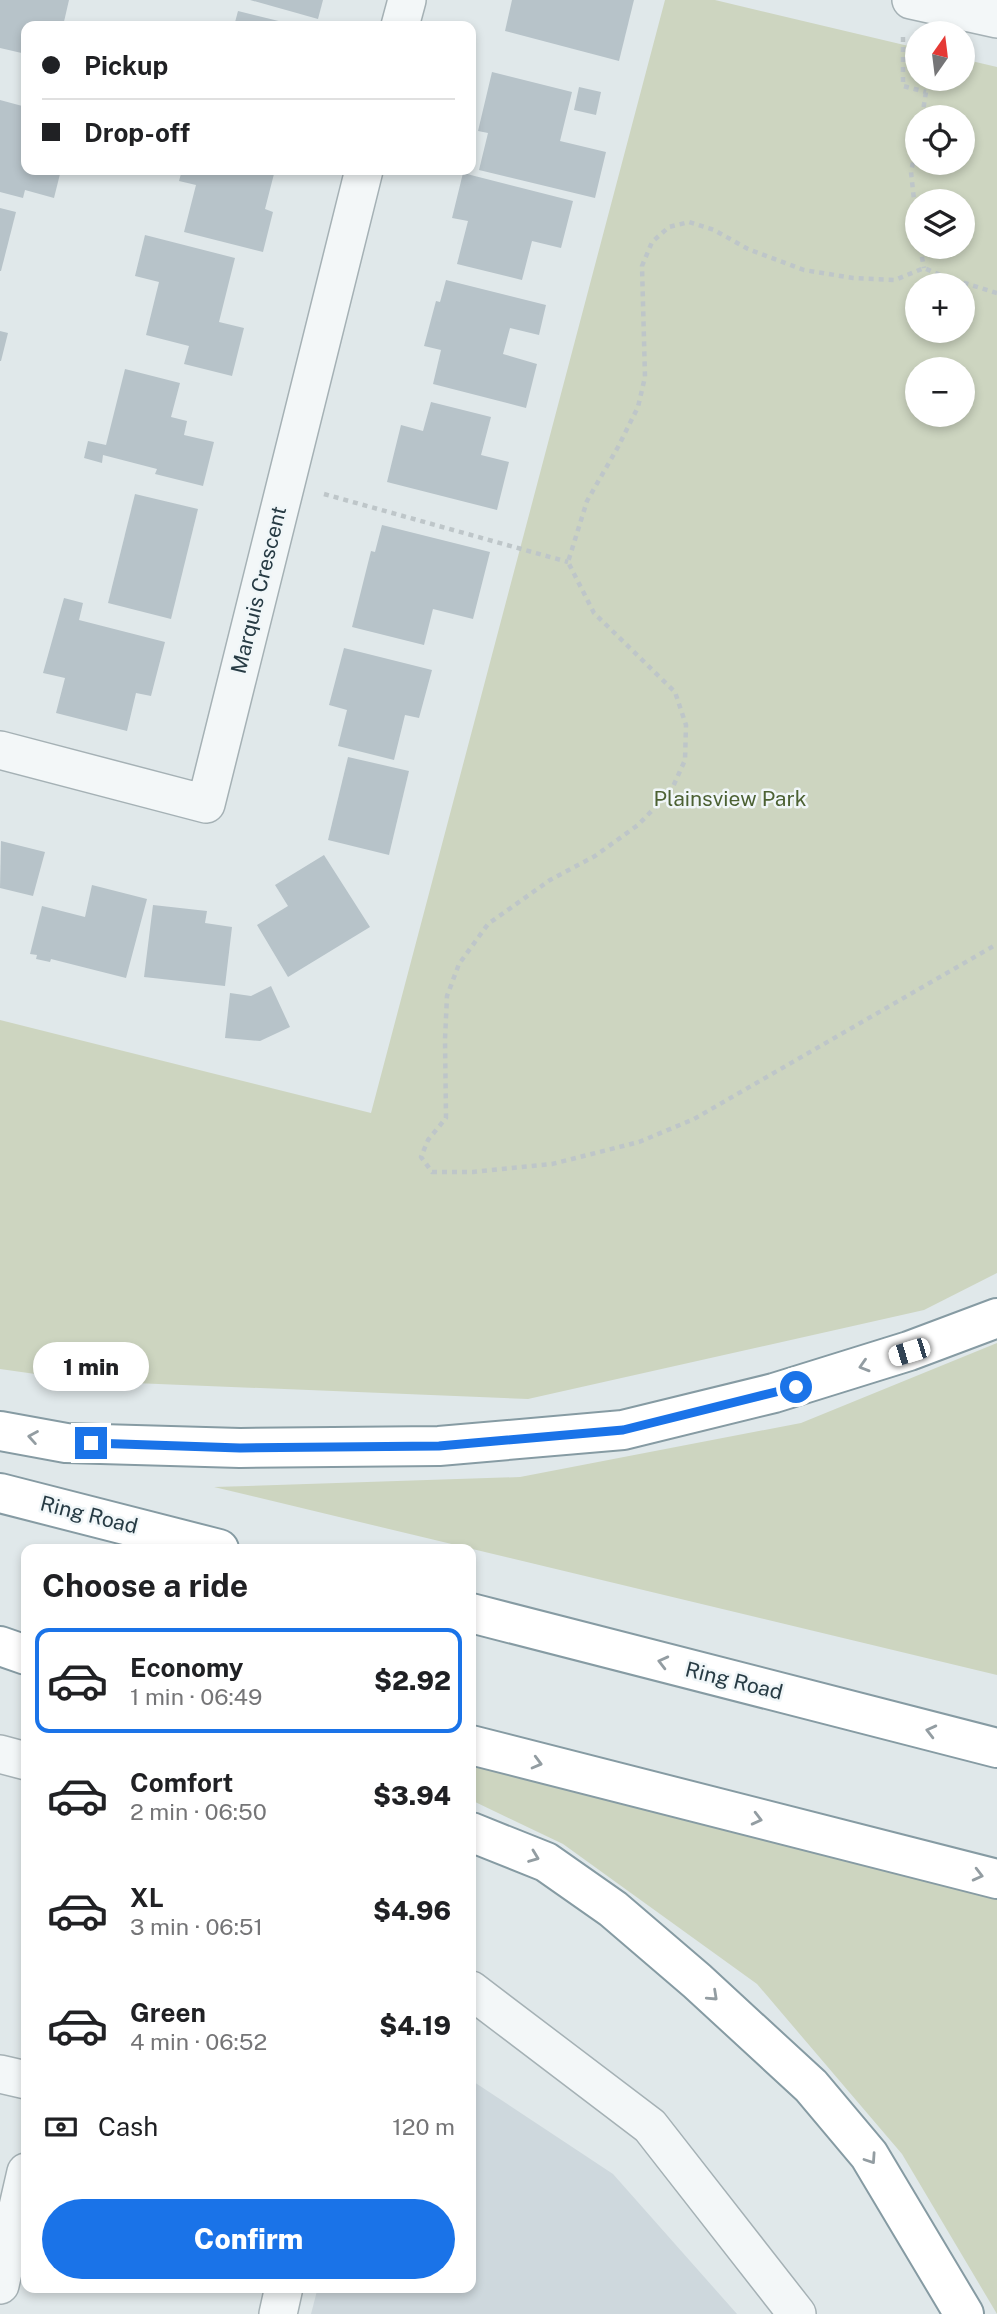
<!DOCTYPE html>
<meta charset="utf-8">
<style>
body{margin:0;font-family:"Public Sans",sans-serif;background:#f2f2f2;color:#202124;height:100vh;display:flex;flex-direction:column;font-size:26px;white-space:nowrap}
*{box-sizing:border-box;margin:0}
p{font-size:23px;color:#757577}
.icon{flex:none;width:38px;height:38px;fill:none;stroke:currentColor;stroke-width:2;stroke-linecap:round;stroke-linejoin:round}
.map{position:relative;flex:1;overflow:hidden}
.details{position:absolute;left:21px;top:1544px;width:455px;height:749px;display:flex;flex-direction:column;background:#fff;border-radius:14px;box-shadow:0 4px 10px #0003}
.details>*{flex:none}
.banner{position:absolute;left:21px;top:21px;width:455px;height:154px;border-radius:14px;box-shadow:0 4px 10px #0003;display:grid;align-content:center;height:154px;padding:0 21px;background:#fff}
.needle{width:46px;rotate:14deg}
.tools{position:absolute;left:905px;top:21px;display:grid;gap:14px}
.tools a{display:grid;place-items:center;width:70px;height:70px;border-radius:50%;background:#fff;box-shadow:0 4px 10px #0003;font-size:35px}
.end{position:absolute;width:32px;height:32px;margin:-16px;border:9px solid #1a73e8;background:#fff;box-shadow:0 0 0 4px #fff}
.from{border-radius:50%}
.bubble{position:absolute;height:49px;border-radius:24px;background:#fff;box-shadow:0 4px 10px #0003;font-size:23px;font-weight:800;line-height:49px;text-align:center}
.car{position:absolute;width:21px;height:42px;margin:-21px -10px;border-radius:9px;box-shadow:0 0 5px 2px #0007;background:linear-gradient(#fff 24%,#345 0 40%,#fff 0 76%,#345 0 86%,#fff 0)}
.banner b{display:flex;align-items:center;gap:24px;height:66px;font-size:26px}
.banner b+b{border-top:2px solid #e0e0e0}
.banner i{width:18px;height:18px;background:#202124}
ul{padding:0;list-style:none}
li{display:flex;align-items:center;gap:21px;height:105px;margin:0 14px 10px;padding:0 7px;border:4px solid transparent;border-radius:14px}
li div{flex:1}
li b{display:block;font-size:26px}
li em{font-style:normal;font-weight:800}
li.on{border-color:#1a73e8}
li>.icon{width:63px;height:63px;stroke-width:1.5}
h2{padding:0 21px;font-size:32px;line-height:84px}
.pay{display:flex;align-items:center;gap:18px;height:77px;padding:0 21px;font-size:26px}
.pay p{margin-inline-start:auto}
.action{display:flex;gap:14px;margin-top:auto;padding:14px 21px}
.action a{flex:1;height:80px;border-radius:42px;background:#1a73e8;color:#fff;font-size:28px;font-weight:800;line-height:80px;text-align:center}
.map>svg:first-child{display:block}
</style>
<div class="map">
<svg width="997" height="2314" viewBox="0 0 997 2314">
<rect width="100%" height="100%" fill="#e0e8ea"/>
<!-- built -->
<path fill="#ced8dd" d="M471,2080l142,94 124,140h-426l7,-27h153z"/>
<!-- green -->
<g fill="#cdd5c0" fill-rule="evenodd">
<path d="M665,0h50l202,48v31h45l1,-20 34,8v1206l-73,37 -396,89 -443,-18 -85,-12v-349l371,93zM917,117h45v46h-45zM917,201h45v46h-45zM917,285h45v46h-45zM917,369h45v46h-45z"/>
<path d="M997,1343v332l-783,-188 306,-10 281,-54z"/>
<path d="M471,1765l526,131v418l-95,-160 -145,-170 -194,-140 -92,-44z"/>
</g>
<!-- building -->
<g fill="#b7c3c9">
<path d="M0,0h69l-6,26h-37v28l-26,-6z"/>
<path d="M250,0h73l-5,19z"/>
<path d="M512,0h122l-15,61 -114,-30z"/>
<path d="M238,11l57,14v1h-61z"/>
<path d="M492,72l80,20 -12,49 46,11 -11,46 -116,-28 9,-37 -10,-2z"/>
<path d="M579,87l22,5 -5,23 -22,-5z"/>
<path d="M0,100l26,7v63h35l-7,28 -29,-8 -2,8 -23,-6z"/>
<path d="M182,170h93l-10,39 8,3 -10,40 -79,-20 12,-47 -17,-4z"/>
<path d="M463,173l110,28 -12,47 -29,-7 -10,39 -65,-16 11,-43 -16,-3z"/>
<path d="M0,208l16,4 -15,59h-1z"/>
<path d="M145,235l90,23 -16,64 25,6 -12,48 -48,-12 5,-18 -43,-11 13,-53 -24,-6z"/>
<path d="M446,280l100,25 -7,30 -29,-7 -7,26 34,10 -11,44 -93,-24 8,-34 -17,-4 12,-45 4,1z"/>
<path d="M0,331l8,2 -7,28h-1z"/>
<path d="M125,369l55,14 -9,34 16,4 -3,14 30,7 -11,44 -48,-12 2,-5 -54,-14 -1,8 -18,-5 4,-17 18,4z"/>
<path d="M431,402l60,15 -10,38 28,7 -12,48 -110,-28 14,-57 22,6z"/>
<path d="M135,494l63,15 -27,110 -63,-16z"/>
<path d="M382,525l108,27 -17,67 -40,-10 -9,36 -72,-18 19,-76 4,1z"/>
<path d="M64,598l19,5 -4,17 86,22 -14,54 -15,-3 -9,38 -71,-18 9,-35 -22,-5z"/>
<path d="M344,648l88,22 -13,48 -14,-3 -11,45 -56,-14 9,-36 -18,-5z"/>
<path d="M348,757l61,14 -20,84 -61,-15z"/>
<path d="M1,841l44,11 -12,44 -33,-8z"/>
<path d="M324,855l46,72 -82,50 -31,-52 31,-19 -13,-21z"/>
<path d="M92,885l55,14 -21,79 -75,-19 -1,3 -14,-3 1,-4 -7,-1 12,-48 43,11z"/>
<path d="M153,905l54,6 -2,12 27,4 -7,59 -81,-9z"/>
<path d="M271,986l19,41 -30,14 -35,-3 5,-45 21,3z"/>
</g>
<g fill="none" stroke-linecap="round" stroke-linejoin="round">
<!-- street casing -->
<g stroke="#a5b1b5" stroke-width="40">
<g id="street">
<path d="M911,0l86,19"/>
<path d="M400,26l7,-26"/>
<path d="M0,750l206,54 158,-634"/>
<path d="M0,1754l26,7"/>
<path d="M471,1990l179,136 147,188"/>
<path d="M0,2074l26,6"/>
<path d="M0,2285l26,-113"/>
<path d="M278,2314l6,-27"/>
</g>
</g>
<!-- highway casing -->
<g stroke="#869ba3" stroke-width="42">
<g id="highway">
<path d="M0,1431l66,12 174,5 199,-2 184,-16 151,-37 135,-42 88,-33"/>
<path d="M0,1493l219,56"/>
<path d="M471,1613l526,135"/>
<path d="M0,1646l26,9"/>
<path d="M471,1745l526,134"/>
<path d="M471,1832l75,30 67,47 84,72 114,105 58,69 95,159"/>
</g>
</g>
<!-- path -->
<g stroke="#bec6c9" stroke-width="4.5" stroke-dasharray="5 5" stroke-linecap="butt">
<path d="M903,37v49l23,6"/>
<path d="M922,117l4,-25 11,-13"/>
<path d="M917,143l-6,29 6,56"/>
<path d="M920,247l4,21"/>
<path d="M997,293l-52,-16 -21,-9 -29,12 -42,-2 -49,-8 -56,-21 -34,-19 -25,-8 -20,5 -17,15 -10,24 3,111 -7,30 -20,40 -31,54 -19,61 26,51 81,79 11,33 -1,35 -14,31 -33,34 -43,31 -45,24 -62,44 -29,40 -12,32 -2,43 1,79 -18,22 -7,17 11,15h41l79,-8 87,-22 55,-23 303,-175"/>
<path d="M324,494l244,68"/>
</g>
<!-- street -->
<use href="#street" stroke="#f3f7f8" stroke-width="37"/>
<!-- highway -->
<use href="#highway" stroke="#fff" stroke-width="38"/>
</g>
<!-- one-way arrows -->
<defs><path id="oneway-chevron" d="M-2-3.5L2.5 0L-2 3.5" fill="none" stroke-width="1.6" stroke-linecap="round" stroke-linejoin="round" transform="scale(1.75)"/></defs>
<g stroke="#939da2">
<use href="#oneway-chevron" transform="translate(864 1366) rotate(163)"/>
<use href="#oneway-chevron" transform="translate(33 1437) rotate(-170)"/>
<use href="#oneway-chevron" transform="translate(663 1662) rotate(-166)"/>
<use href="#oneway-chevron" transform="translate(931 1731) rotate(-166)"/>
<use href="#oneway-chevron" transform="translate(537 1763) rotate(15)"/>
<use href="#oneway-chevron" transform="translate(757 1819) rotate(14)"/>
<use href="#oneway-chevron" transform="translate(534 1857) rotate(21)"/>
<use href="#oneway-chevron" transform="translate(978 1875) rotate(14)"/>
<use href="#oneway-chevron" transform="translate(713 1996) rotate(43)"/>
<use href="#oneway-chevron" transform="translate(871 2159) rotate(56)"/>
</g>
<g fill="none" stroke-linecap="round" stroke-linejoin="round">
<!-- route -->
<path stroke="#1a73e8" stroke-width="9" d="M91,1443l149,5 199,-2 184,-16 173,-43"/>
</g>
<g text-anchor="middle" stroke-width="5" stroke-linejoin="round" paint-order="stroke">
<!-- street labels -->
<g font-size="21" fill="#273b44" stroke="#f0f6f8">
<text transform="translate(259 590) rotate(-76)" y="7">Marquis Crescent</text>
<text transform="translate(89 1515) rotate(14)" y="7">Ring Road</text>
<text transform="translate(734 1681) rotate(14)" y="7">Ring Road</text>
</g>
<!-- park labels -->
<g font-size="21" fill="#4c6133" stroke="#f0f6f8">
<text x="730" y="806">Plainsview Park</text>
</g>
</g>
</svg>
<div class="tools">
<a><svg class="needle" viewBox="-14 -14 28 28"><path d="M0-13l5 13h-10z" fill="#e53935"/><path d="M0 13l5-13h-10z" fill="#757577"/></svg></a>
<a><svg class="icon" aria-label="locate" viewBox="0 0 24 24"><circle cx="12" cy="12" r="6"/><path d="M12 2v4M12 18v4M2 12h4M18 12h4"/></svg></a>
<a><svg class="icon" aria-label="layers" viewBox="0 0 24 24"><path d="M12 4l9 5-9 5-9-5zM3 14l9 5 9-5"/></svg></a>
<a>+</a>
<a>−</a>
</div>
<i class="end from" style="left:796px;top:1387px"></i>
<i class="end" style="left:91px;top:1443px"></i>
<div class="bubble" style="left:33px;top:1342px;width:116px">1 min</div>
<i class="car" style="left:909px;top:1352px;rotate:253deg"></i>
<div class="banner">
<b><i class="from"></i>Pickup</b>
<b><i></i>Drop-off</b>
</div>
<section class="details">
<h2>Choose a ride</h2>
<ul>
<li class="on"><svg class="icon" aria-label="car" viewBox="0 0 24 24"><path d="M5 17H2v-5l4-1 3-4h7l3 4 3 1v5h-3M9 17h6M6 11h13"/><circle cx="7" cy="17" r="2"/><circle cx="17" cy="17" r="2"/></svg><div><b>Economy</b><p>1 min · 06:49</p></div><em>$2.92</em></li>
<li><svg class="icon" aria-label="car" viewBox="0 0 24 24"><path d="M5 17H2v-5l4-1 3-4h7l3 4 3 1v5h-3M9 17h6M6 11h13"/><circle cx="7" cy="17" r="2"/><circle cx="17" cy="17" r="2"/></svg><div><b>Comfort</b><p>2 min · 06:50</p></div><em>$3.94</em></li>
<li><svg class="icon" aria-label="car" viewBox="0 0 24 24"><path d="M5 17H2v-5l4-1 3-4h7l3 4 3 1v5h-3M9 17h6M6 11h13"/><circle cx="7" cy="17" r="2"/><circle cx="17" cy="17" r="2"/></svg><div><b>XL</b><p>3 min · 06:51</p></div><em>$4.96</em></li>
<li><svg class="icon" aria-label="car" viewBox="0 0 24 24"><path d="M5 17H2v-5l4-1 3-4h7l3 4 3 1v5h-3M9 17h6M6 11h13"/><circle cx="7" cy="17" r="2"/><circle cx="17" cy="17" r="2"/></svg><div><b>Green</b><p>4 min · 06:52</p></div><em>$4.19</em></li>
</ul>
<div class="pay"><svg class="icon" aria-label="cash" viewBox="0 0 24 24"><path d="M3 7h18v10H3z"/><circle cx="12" cy="12" r="2"/></svg>Cash<p>120 m</p></div>
<div class="action"><a>Confirm</a></div>
</section>
</div>
